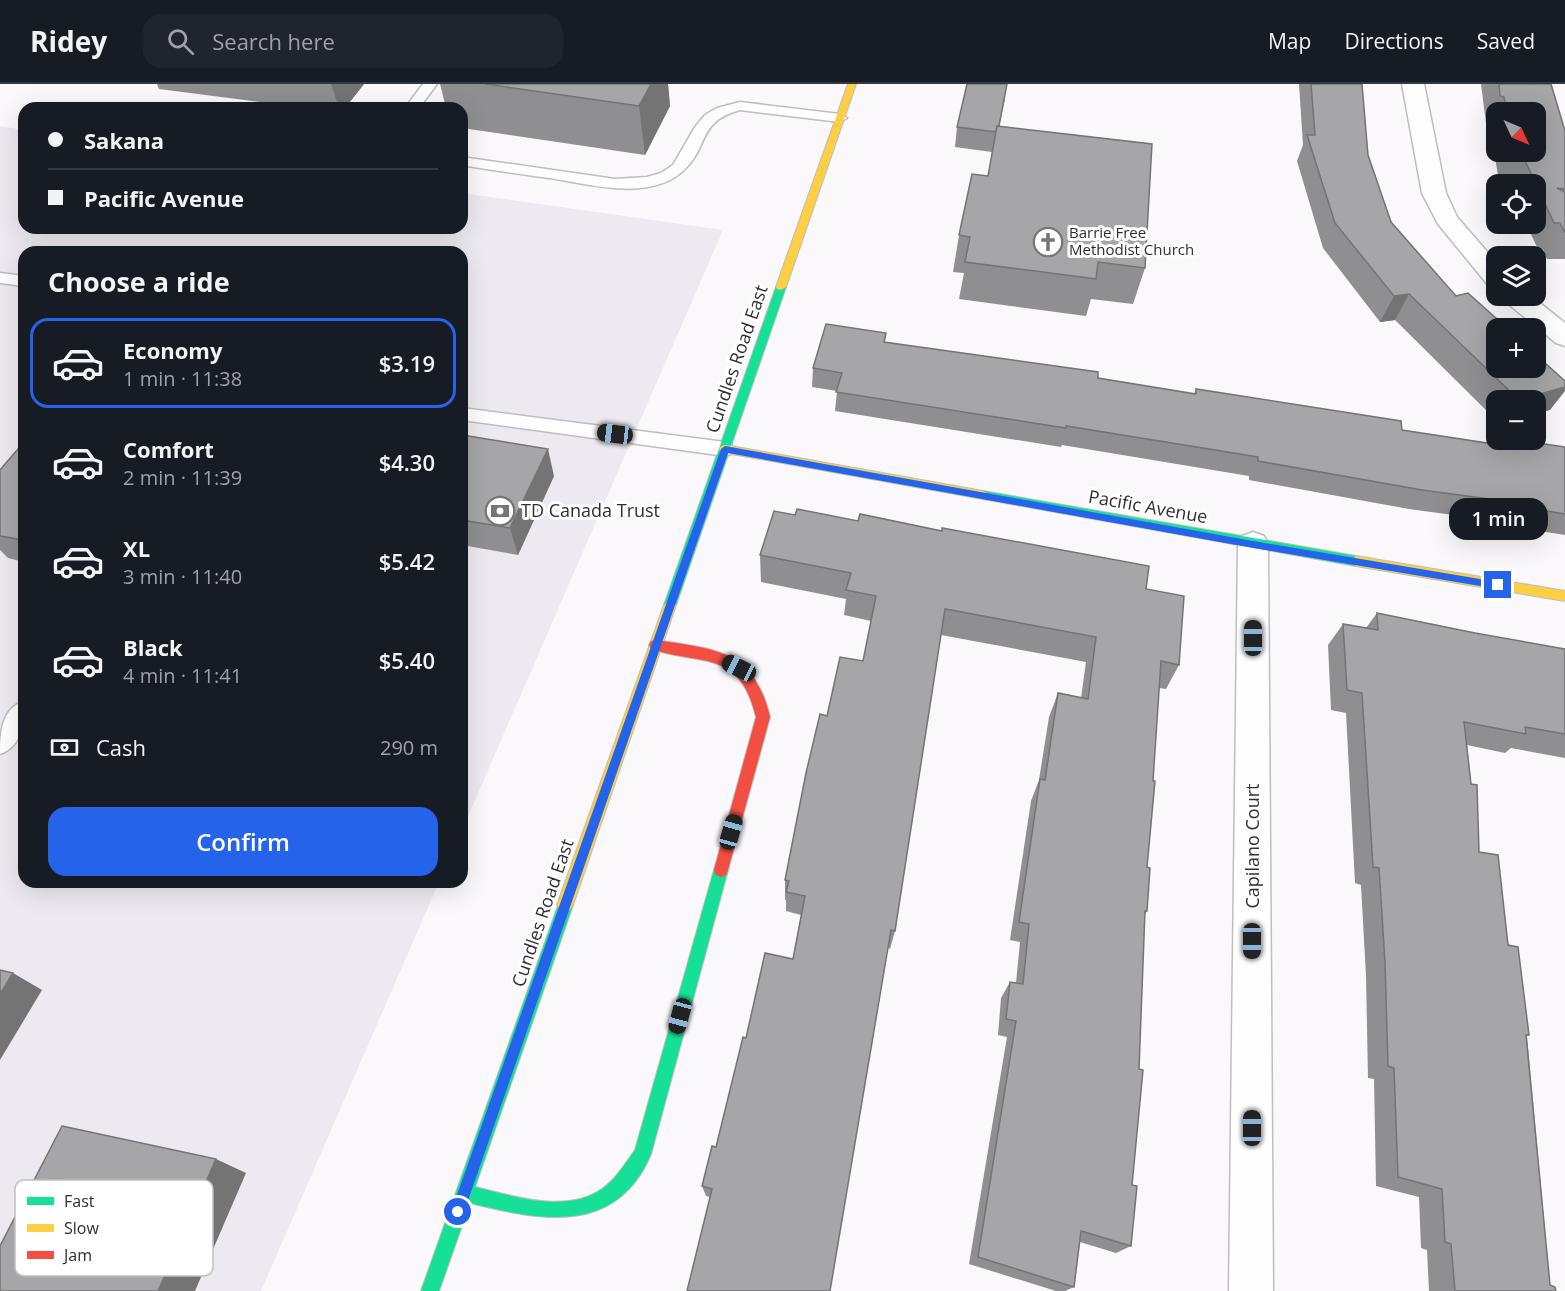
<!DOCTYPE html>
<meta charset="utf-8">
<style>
body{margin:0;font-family:"Open Sans",sans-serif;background:#20242c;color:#f1f3f6;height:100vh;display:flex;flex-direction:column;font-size:22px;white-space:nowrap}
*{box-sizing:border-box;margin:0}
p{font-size:20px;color:#9ea1a6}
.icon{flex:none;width:33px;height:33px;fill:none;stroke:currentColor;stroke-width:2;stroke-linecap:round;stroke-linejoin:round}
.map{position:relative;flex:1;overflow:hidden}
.panel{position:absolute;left:18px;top:162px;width:450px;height:642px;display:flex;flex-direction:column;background:#171b24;border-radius:18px;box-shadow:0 6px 24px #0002}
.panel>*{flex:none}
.guide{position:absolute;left:18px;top:18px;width:450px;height:132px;border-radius:18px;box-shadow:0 6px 24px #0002;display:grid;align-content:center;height:132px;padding:0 30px;background:#171b24}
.needle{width:39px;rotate:134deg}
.buttons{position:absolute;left:1486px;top:18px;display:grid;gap:12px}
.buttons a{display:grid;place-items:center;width:60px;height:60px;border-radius:12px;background:#171b24;box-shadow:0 6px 24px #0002;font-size:30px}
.end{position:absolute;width:27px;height:27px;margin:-14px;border:8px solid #2563eb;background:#fff;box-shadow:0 0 0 3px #fff}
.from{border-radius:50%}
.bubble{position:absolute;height:42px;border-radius:18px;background:#171b24;box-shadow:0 6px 24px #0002;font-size:20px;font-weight:600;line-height:42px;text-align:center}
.car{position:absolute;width:18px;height:36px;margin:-18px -9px;border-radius:8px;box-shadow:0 0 4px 2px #0007;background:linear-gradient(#222 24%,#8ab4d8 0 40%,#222 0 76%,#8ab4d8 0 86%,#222 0)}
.guide b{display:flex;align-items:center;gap:21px;height:57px;font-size:22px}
.guide b+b{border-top:2px solid #363941}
.guide i{width:15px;height:15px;background:#f1f3f6}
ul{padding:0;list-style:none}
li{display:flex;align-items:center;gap:18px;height:90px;margin:0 12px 9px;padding:0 18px;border:3px solid transparent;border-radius:18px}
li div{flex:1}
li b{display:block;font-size:22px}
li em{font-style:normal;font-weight:600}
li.on{border-color:#2563eb}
li>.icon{width:54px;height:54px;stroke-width:1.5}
h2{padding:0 30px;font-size:27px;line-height:72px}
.pay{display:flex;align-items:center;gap:15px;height:66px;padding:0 30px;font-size:22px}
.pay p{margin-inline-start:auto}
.primary-button{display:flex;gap:12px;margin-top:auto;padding:12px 30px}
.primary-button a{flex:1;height:69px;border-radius:18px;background:#2563eb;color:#fff;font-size:24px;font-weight:600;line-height:69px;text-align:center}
header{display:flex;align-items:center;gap:36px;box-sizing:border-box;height:84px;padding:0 30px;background:#171b24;border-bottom:2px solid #363941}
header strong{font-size:28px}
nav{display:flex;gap:33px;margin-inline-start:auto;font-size:21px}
.search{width:420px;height:54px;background:#20242c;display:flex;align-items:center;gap:15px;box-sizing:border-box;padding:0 21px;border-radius:18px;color:#9ea1a6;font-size:22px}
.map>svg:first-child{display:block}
</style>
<header>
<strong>Ridey</strong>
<div class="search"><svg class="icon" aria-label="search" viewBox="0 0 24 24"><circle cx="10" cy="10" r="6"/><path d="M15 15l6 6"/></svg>Search here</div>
<nav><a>Map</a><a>Directions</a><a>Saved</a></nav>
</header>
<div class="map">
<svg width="1565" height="1207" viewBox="0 0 1565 1207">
<rect width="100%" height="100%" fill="#faf8fb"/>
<!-- built -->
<path fill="#ede9f0" d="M0,42l24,4v98h438v-35l261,37 -261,600v-578h-438v630h415l-178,409h-261z"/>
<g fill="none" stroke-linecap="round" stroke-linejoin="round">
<!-- lane casing -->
<g stroke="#bebdbf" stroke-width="3">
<g id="lane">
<path d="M423,0h14l-18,24h-14z"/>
<path d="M740,18l100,12 7,4 -7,4 -100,-12c-44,12 -30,37 -57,61 -34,31 -94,13 -134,7 -29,-4 -58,-8 -87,-13v-8l153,22 32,-2 14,-4 12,-8 22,-38 10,-12 12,-7z"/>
<path d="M0,189l24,3v10l-24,-3z"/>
<path d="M462,324l263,34 6,2 3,5 -3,5 -6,2 -263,-36z"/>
<path d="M24,617c0,20 -1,45 -24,53 0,-20 1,-45 24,-53z"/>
</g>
</g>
<!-- street casing -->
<g stroke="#bebdbf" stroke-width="3">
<g id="street">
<path d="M1402,0h22l22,109 11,24 40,46v24l-9,-2 -50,-61 -16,-31z"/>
<path d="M1503,212h28l34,27v23l-9,-3 -50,-41z"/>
<path d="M1253,448l11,4 4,8 5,747h-44l9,-747 4,-8z"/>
</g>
</g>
<!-- fast casing -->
<g stroke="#bebdbf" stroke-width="2">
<g id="fast">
<path d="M781,200l5,3 -110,318 -6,5 -5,-1 -1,-4 112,-318z"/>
<path d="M983,407l373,65 6,5 -6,5 -373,-67 -6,-4z"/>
<path d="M721,779l5,2 2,5 -77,284c-35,83 -112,66 -181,49l-31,88h-18l139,-391 5,-2 5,2 3,5 -98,282c38,9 91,27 127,2 14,-10 23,-25 33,-39l79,-280 2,-5z"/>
</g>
</g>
<!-- slow casing -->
<g stroke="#bebdbf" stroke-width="2">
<g id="slow">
<path d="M848,0h8l-70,203 -5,3 -4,-1 -1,-2z"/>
<path d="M725,361l258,46 6,4 -6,4 -262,-47 -2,-3 2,-3z"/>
<path d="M1356,472l209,35v10l-209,-35 -6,-5z"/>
<path d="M670,516l6,5 -103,300 -3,5 -5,2 -5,-2 -3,-5 107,-300z"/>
</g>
</g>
<!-- jam casing -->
<g stroke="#bebdbf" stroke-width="2">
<path id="jam" d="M656,556c60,9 98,10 114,77l-42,153 -2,5 -5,2 -5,-2 -2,-5 42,-153c-16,-68 -53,-51 -105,-68l-2,-4 2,-4z"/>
</g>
<!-- lane -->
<use href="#lane" fill="#fefefe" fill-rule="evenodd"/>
<!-- street -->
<use href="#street" fill="#fefefe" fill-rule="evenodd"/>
<!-- fast -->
<use href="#fast" fill="#16e098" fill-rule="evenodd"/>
<!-- slow -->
<use href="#slow" fill="#ffcf43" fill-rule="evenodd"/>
<!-- jam -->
<use href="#jam" fill="#f24e42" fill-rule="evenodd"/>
</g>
<!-- wall -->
<g fill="#8f8e90" fill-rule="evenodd">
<path d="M157,0h207l-19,24h-38l-148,-19z"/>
<path d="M440,0h228l2,22 -25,49 -183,-27v-20h-16z"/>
<path d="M1299,0h63l6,71 23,67 159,188 -14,-10h-39v21l-102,-101 -15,2 -57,-74 -26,-87 6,-16z"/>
<path d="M1481,0h70l14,47v128h-18l-4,-10h-5l-12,-25h10v-40h-28l-4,-8 -6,-1 -9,-52h-3zM1497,28h39v40h-39z"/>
<path d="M1005,15l-6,27 146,142 -12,36 -42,-5 -5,17 -127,-17 5,-26 -11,-1 6,-37 29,-59 4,-24 -37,-5 2,-20z"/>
<path d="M886,249l-1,9 309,52 2,-5 206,41 99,15 4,-5h13l47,7v88l-75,-12v-3l-81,-11 -160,-29v-4l-187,-31 -1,2 -226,-36 2,-20 -25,-4 1,-19z"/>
<path d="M462,351l92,41 -36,79 -56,-10z"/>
<path d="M24,358v120l-16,-4 -8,-8v-80z"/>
<path d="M760,471l386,34 33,76 -13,24 -7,-1 -12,179v44l-2,3 -13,271 -1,61 -15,7 -36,-11 -6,45 -9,4h-9l-87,-27 38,-227 -9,-2 3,-37 9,-16 6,1 4,-41 -10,-2 21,-139 8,-21 10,-63 9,-24 23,5 5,-36 -145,-27 -46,296 -5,18 -2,-1 -178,249 -4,-1 -4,-10 14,-39 30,-109 47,-79 8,-44 -15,-4v-11h-1v-20l42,-164 36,-55 8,-40 -27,-6 2,-16 -85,-17z"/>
<path d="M1377,529l98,20 90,16v109l-54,-10 -6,5 -38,-8 12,107 29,93 21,90 -2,1 23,249 6,6h-127l-2,-41 -6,-2 -2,-51 -43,-11 -2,-107 -6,-1 -2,-102 -5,-91 -6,-2 -9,-170 -15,-3 -3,-65 15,-21 23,4z"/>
</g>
<!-- shaded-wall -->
<g fill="#747475">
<path d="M331,0h33l-19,24h-6z"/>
<path d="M651,0h17l2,22 -25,49 -6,-49z"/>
<path d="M1409,210l-14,26 -15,2 14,-26z"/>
<path d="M1565,303v4l-15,19 -14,4v-14h-18z"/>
<path d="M548,365l6,27 -36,79 -8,-27z"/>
<path d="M13,889l29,17 -42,70v-66z"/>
<path d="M216,1075l30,14 -51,118h-37z"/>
</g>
<!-- building -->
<g fill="#a6a5a7" stroke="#747475" stroke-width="1.5">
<path d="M485,0h166l-12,22z"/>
<path d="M967,0h40l-8,42h-2l-1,6 -39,-5z"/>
<path d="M1311,0h51l6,71 23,67 65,74 12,-3 39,35h-10v40h39v-13l29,26v6l-46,13 -110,-106 -15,2 -59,-73 -28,-88h8z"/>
<path d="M1499,0h52l14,47v58l-8,-1 8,4v41l-5,-10h-6l-33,-71h15v-40h-29l-3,-15 -4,-1z"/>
<path d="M997,42l155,18 -7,124 -47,-6 -2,17 -131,-17 5,-25 -11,-2 13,-61 16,2z"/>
<path d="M826,240l60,9 -2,9 214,30v6l98,16v-5l205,32 1,9 105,16 -1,-6h12l47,7v67l-60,-10 -1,-3 -82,-11 -164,-29v-4l-192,-31v2l-230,-36 6,-19 -29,-5z"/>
<path d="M462,351l86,14 -38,79 -48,-8z"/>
<path d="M24,358v98l-24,-4v-66z"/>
<path d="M797,425l61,12 2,-7 82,17v-3l207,38 -3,23 38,7 -5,69 -18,-4 -8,120h2l-8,86 3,1 -3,43h-2l-6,158 4,1 -11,115 5,1 -6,60 -50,-15 -7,56 -96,-30 38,-236 -10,-2 4,-37 13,2 6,-60 -10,-2 21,-143 5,1 13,-87 30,6 8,-62 -151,-28 -50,322 -4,-1 -61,361h-143l25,-102 -10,-3 10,-40 4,1 27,-110 3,1 19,-85 28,6 12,-63 -19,-4 3,-11 -4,-1 21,-107 14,-59 7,2 13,-59 23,4 13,-65 -30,-6 5,-17 -91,-18 14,-44 21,4z"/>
<path d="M1377,529l98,20 90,16v85l-40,-7 1,7 -62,-12 7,62 6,1 2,67 19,3 10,90 10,2 11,88h-3l24,250 5,2 1,4h-101l-4,-47 -6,-2 -3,-53 -44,-12 -4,-109 -6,-2 -3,-104 -6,-94 -6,-1 -11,-174 -15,-3 -4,-66 35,6z"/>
<path d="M0,886l13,3 -13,21z"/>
<path d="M62,1042l154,33 -58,132h-158v-45z"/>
</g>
<!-- route -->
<path fill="#2563eb" d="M725,362l528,95 245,41 5,3 -5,4 -245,-41 -525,-95 -264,759 -2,5 -4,2 -5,-2 -2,-5 270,-763z"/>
<!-- icons -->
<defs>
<g id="church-ring" transform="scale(1.5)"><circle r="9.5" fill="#fff" stroke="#767577" stroke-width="1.5"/><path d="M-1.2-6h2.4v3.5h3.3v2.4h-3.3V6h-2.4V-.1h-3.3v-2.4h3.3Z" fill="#767577"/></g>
<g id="bank-ring" transform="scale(1.5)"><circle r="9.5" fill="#fff" stroke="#767577" stroke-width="1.5"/><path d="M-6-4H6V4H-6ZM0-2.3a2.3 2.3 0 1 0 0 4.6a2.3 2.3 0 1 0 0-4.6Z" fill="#767577"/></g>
</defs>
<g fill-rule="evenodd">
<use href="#church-ring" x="1048" y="158"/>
<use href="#bank-ring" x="500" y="427"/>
</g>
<g text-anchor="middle" stroke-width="6" stroke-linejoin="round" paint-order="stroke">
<!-- far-poi labels -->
<g font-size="15" fill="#2f2e30" stroke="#fff" text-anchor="start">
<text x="1069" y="154">Barrie Free<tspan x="1069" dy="17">Methodist Church</tspan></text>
</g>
<!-- street labels -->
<g font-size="18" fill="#2f2e30" stroke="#fff">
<text transform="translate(737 275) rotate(-71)" y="6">Cundles Road East</text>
<text transform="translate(1148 423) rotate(10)" y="6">Pacific Avenue</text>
<text transform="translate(1253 762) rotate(-90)" y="6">Capilano Court</text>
<text transform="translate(543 829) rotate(-71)" y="6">Cundles Road East</text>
</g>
<!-- poi labels -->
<g font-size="18" fill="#2f2e30" stroke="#fff" text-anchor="start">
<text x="521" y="433">TD Canada Trust</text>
</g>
</g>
<!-- legend -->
<rect x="15" y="1096" width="198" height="96" rx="9" fill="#fff" stroke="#c1c0c1" stroke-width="1.5"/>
<rect x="27" y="1113" width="27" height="8" fill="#16e098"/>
<rect x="27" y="1140" width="27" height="8" fill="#ffcf43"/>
<rect x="27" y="1167" width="27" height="8" fill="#f24e42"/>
<g font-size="16" fill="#2f2e30">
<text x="64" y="1123">Fast</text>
<text x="64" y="1150">Slow</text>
<text x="64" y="1177">Jam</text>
</g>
</svg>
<div class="buttons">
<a><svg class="needle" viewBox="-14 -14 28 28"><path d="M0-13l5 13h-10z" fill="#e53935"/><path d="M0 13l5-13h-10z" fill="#9ea1a6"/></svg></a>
<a><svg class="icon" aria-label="locate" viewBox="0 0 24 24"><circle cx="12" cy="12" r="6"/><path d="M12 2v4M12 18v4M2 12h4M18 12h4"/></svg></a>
<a><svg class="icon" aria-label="layers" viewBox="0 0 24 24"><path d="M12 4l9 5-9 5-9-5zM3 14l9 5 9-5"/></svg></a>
<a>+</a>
<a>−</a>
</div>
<i class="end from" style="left:458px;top:1128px"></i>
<i class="end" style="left:1498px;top:501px"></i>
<div class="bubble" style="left:1449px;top:414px;width:99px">1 min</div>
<i class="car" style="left:615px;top:350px;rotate:277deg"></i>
<i class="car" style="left:1253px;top:554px;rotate:0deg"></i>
<i class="car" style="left:739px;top:584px;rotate:297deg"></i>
<i class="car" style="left:731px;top:748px;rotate:16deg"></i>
<i class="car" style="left:1252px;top:857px;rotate:180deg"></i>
<i class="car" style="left:680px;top:932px;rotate:195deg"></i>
<i class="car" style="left:1252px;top:1044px;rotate:0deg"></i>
<div class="guide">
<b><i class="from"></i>Sakana</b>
<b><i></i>Pacific Avenue</b>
</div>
<section class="panel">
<h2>Choose a ride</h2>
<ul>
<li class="on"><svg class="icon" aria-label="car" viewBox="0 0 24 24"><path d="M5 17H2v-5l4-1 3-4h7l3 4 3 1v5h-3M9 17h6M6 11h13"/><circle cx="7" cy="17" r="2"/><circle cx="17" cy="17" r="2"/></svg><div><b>Economy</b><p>1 min · 11:38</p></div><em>$3.19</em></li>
<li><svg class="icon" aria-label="car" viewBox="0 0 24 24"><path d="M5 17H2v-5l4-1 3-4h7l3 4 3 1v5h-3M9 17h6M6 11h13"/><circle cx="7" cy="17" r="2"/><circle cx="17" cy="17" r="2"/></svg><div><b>Comfort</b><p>2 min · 11:39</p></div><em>$4.30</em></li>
<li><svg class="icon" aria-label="car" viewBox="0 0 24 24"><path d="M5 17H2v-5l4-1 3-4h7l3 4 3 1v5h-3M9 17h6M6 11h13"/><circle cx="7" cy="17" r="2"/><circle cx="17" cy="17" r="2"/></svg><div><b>XL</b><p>3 min · 11:40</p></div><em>$5.42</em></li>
<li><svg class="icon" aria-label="car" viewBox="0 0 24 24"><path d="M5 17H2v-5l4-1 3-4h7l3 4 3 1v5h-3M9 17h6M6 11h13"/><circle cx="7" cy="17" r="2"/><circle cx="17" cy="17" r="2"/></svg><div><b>Black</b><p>4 min · 11:41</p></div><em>$5.40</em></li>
</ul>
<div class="pay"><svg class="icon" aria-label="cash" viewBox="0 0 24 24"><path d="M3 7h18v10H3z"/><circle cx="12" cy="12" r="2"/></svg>Cash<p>290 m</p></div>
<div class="primary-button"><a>Confirm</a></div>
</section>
</div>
